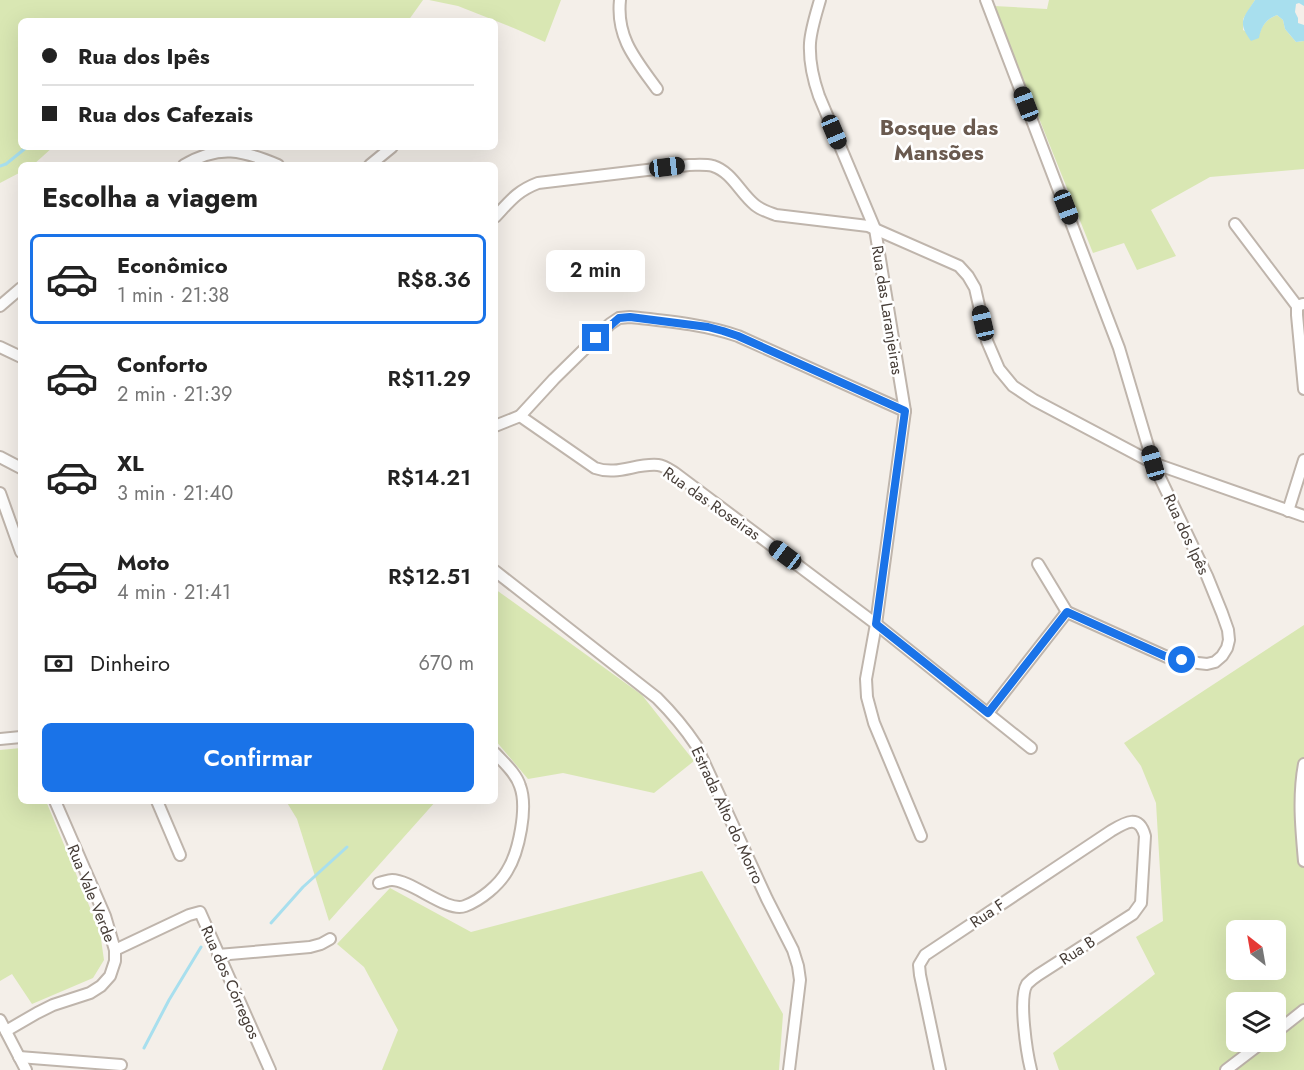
<!DOCTYPE html>
<html lang="pt">
<meta charset="utf-8">
<style>
body{margin:0;font-family:Jost,sans-serif;background:#f2f2f2;color:#222;height:100vh;display:flex;flex-direction:column;font-size:22px;white-space:nowrap}
*{box-sizing:border-box;margin:0}
p{font-size:20px;color:#767676}
.icon{flex:none;width:33px;height:33px;fill:none;stroke:currentColor;stroke-width:2;stroke-linecap:round;stroke-linejoin:round}
.map{position:relative;flex:1;overflow:hidden}
.panel{position:absolute;left:18px;top:162px;width:480px;height:642px;display:flex;flex-direction:column;background:#fff;border-radius:9px;box-shadow:0 6px 24px #0002}
.panel>*{flex:none}
.guide{position:absolute;left:18px;top:18px;width:480px;height:132px;border-radius:9px;box-shadow:0 6px 24px #0002;display:grid;align-content:center;height:132px;padding:0 24px;background:#fff}
.needle{width:39px;rotate:329deg}
.buttons{position:absolute;left:1226px;top:920px;display:grid;gap:12px}
.buttons a{display:grid;place-items:center;width:60px;height:60px;border-radius:9px;background:#fff;box-shadow:0 6px 24px #0002;font-size:30px}
.end{position:absolute;width:27px;height:27px;margin:-14px;border:8px solid #1a73e8;background:#fff;box-shadow:0 0 0 3px #fff}
.from{border-radius:50%}
.bubble{position:absolute;height:42px;border-radius:9px;background:#fff;box-shadow:0 6px 24px #0002;font-size:20px;font-weight:600;line-height:42px;text-align:center}
.car{position:absolute;width:18px;height:36px;margin:-18px -9px;border-radius:8px;box-shadow:0 0 4px 2px #0007;background:linear-gradient(#222 24%,#8ab4d8 0 40%,#222 0 76%,#8ab4d8 0 86%,#222 0)}
.guide b{display:flex;align-items:center;gap:21px;height:57px;font-size:22px}
.guide b+b{border-top:2px solid #e0e0e0}
.guide i{width:15px;height:15px;background:#222}
ul{padding:0;list-style:none}
li{display:flex;align-items:center;gap:18px;height:90px;margin:0 12px 9px;padding:0 12px;border:3px solid transparent;border-radius:9px}
li div{flex:1}
li b{display:block;font-size:22px}
li em{font-style:normal;font-weight:600}
li.active{border-color:#1a73e8}
li>.icon{width:54px;height:54px;stroke-width:1.5}
h2{padding:0 24px;font-size:27px;line-height:72px}
.pay{display:flex;align-items:center;gap:15px;height:66px;padding:0 24px;font-size:22px}
.pay p{margin-inline-start:auto}
.button{display:flex;gap:12px;margin-top:auto;padding:12px 24px}
.button a{flex:1;height:69px;border-radius:9px;background:#1a73e8;color:#fff;font-size:24px;font-weight:600;line-height:69px;text-align:center}
.map>svg:first-child{display:block}
</style>
<div class="map">
<svg width="1304" height="1070" viewBox="0 0 1304 1070">
<rect width="100%" height="100%" fill="#f4efe9"/>
<!-- green -->
<g fill="#d9e7b3" fill-rule="evenodd">
<path d="M0,0h423l-15,21h-387v126h32l-20,18h-12v7l-21,11z"/>
<path d="M429,0h132l-16,42 -29,-13 -58,-23z"/>
<path d="M1049,0h206l-12,19v11l15,8c3,-11 8,-19 19,-23l6,5 2,9 11,13 8,-1v128l-94,8 -59,33 25,46 -39,14 -13,-27 -31,10 -99,-247 53,3z"/>
<path d="M495,589l147,106 52,66 -40,32 -91,-20 -35,6 -33,-39z"/>
<path d="M1304,625v445h-245l-6,-17 102,-79 -19,-37 27,-16 -7,-118 -15,-37 -17,-23zM1236,930h39v39h-39zM1236,1002h39v39h-39z"/>
<path d="M21,748v53h25l54,131 4,28 -11,18 -61,26 -20,-30 -12,7v-231z"/>
<path d="M286,801h150l-107,120 -32,-102z"/>
<path d="M702,871l81,143 -4,56h-397l16,-40 -34,-63 -27,-23 53,-56 81,44z"/>
</g>
<!-- water -->
<path fill="#a8dfee" d="M1255,0h49v6l-5,-3 -3,1 -1,8 3,6v5l6,2v16l-8,1 -11,-13 -2,-9 -6,-5c-11,4 -16,12 -18,23l-8,3c-14,-19 -8,-23 4,-41z"/>
<g fill="none" stroke-linecap="round" stroke-linejoin="round">
<!-- stream -->
<g stroke="#a8dfee" stroke-width="3">
<path d="M0,166l6,-2 21,-17"/>
<path d="M271,923l32,-36 44,-40"/>
<path d="M144,1048l25,-48 32,-53"/>
</g>
<!-- street casing -->
<g stroke="#bfb5ac" stroke-width="14">
<g id="street">
<path d="M620,0c-4,38 16,60 37,89"/>
<path d="M820,0c-4,14 -9,29 -10,43 -1,19 3,36 9,53l56,133 30,182 -29,213 -10,55 1,18 7,26 47,113"/>
<path d="M986,0l133,348 34,115 54,113 15,37 6,17 1,10 -2,8 -5,8 -7,6 -8,2 -9,-1 -31,-6 -100,-45 -79,101"/>
<path d="M184,165c36,-21 58,-15 94,0"/>
<path d="M370,165l22,-18"/>
<path d="M495,217c15,-16 22,-26 43,-34l151,-18c8,0 16,-1 24,1 19,6 27,27 42,39 6,5 13,7 21,10l92,11 91,40 9,10 7,12 12,53 12,28 14,17 21,14 119,63 151,53"/>
<path d="M1235,224l62,82"/>
<path d="M1303,304l-6,2v9l7,74"/>
<path d="M0,306l21,-18"/>
<path d="M0,347l21,10"/>
<path d="M520,416l75,52c23,8 40,-5 63,-3 7,1 12,5 17,8l201,151 155,124"/>
<path d="M495,426l25,-10 34,-37 56,-55 9,-6 11,-1c36,4 73,7 108,19l167,75"/>
<path d="M0,457l21,11"/>
<path d="M0,493l21,59"/>
<path d="M1288,511l16,-51"/>
<path d="M1038,564l29,48"/>
<path d="M495,571l162,127c15,15 27,29 39,47l71,154 26,51 5,16 2,14 -11,90"/>
<path d="M0,739l21,-2"/>
<path d="M1304,764c-6,32 -3,64 0,97"/>
<path d="M157,801l23,54"/>
<path d="M379,883c5,-1 9,-3 13,-3 20,0 55,33 73,26 16,-6 34,-21 42,-35 12,-19 21,-64 13,-85 -4,-13 -16,-23 -25,-33"/>
<path d="M115,950l74,-35 11,-3 70,158"/>
<path d="M218,955l92,-8 11,-3 9,-5"/>
<path d="M0,1020l26,50"/>
<path d="M6,1031l31,-18 16,-8 37,-12 11,-7 9,-10 5,-15v-11l-10,-34 -50,-115"/>
<path d="M1275,1033l29,-23"/>
<path d="M19,1057l102,8"/>
<path d="M940,1070l-20,-95 -1,-10 6,-10 186,-124c15,-9 28,-17 34,5l-4,67 -8,11 -95,61c-3,2 -8,6 -11,9 -9,14 0,70 4,86"/>
<path d="M1226,1070l38,-29"/>
</g>
</g>
<!-- street -->
<use href="#street" stroke="#fff" stroke-width="10"/>
</g>
<g fill="none" stroke-linecap="round" stroke-linejoin="round">
<!-- route -->
<path stroke="#1a73e8" stroke-width="8" d="M596,338l23,-20 11,-1 78,10 15,4 15,5 167,75 -29,213 112,89 79,-101 100,45 15,3"/>
</g>
<g text-anchor="middle" stroke-width="5" stroke-linejoin="round" paint-order="stroke">
<!-- street labels -->
<g font-size="16" fill="#473e38" stroke="#fff">
<text transform="translate(888 310) rotate(81)" y="6">Rua das Laranjeiras</text>
<text transform="translate(712 503) rotate(35)" y="6">Rua das Roseiras</text>
<text transform="translate(1187 534) rotate(65)" y="6">Rua dos Ipês</text>
<text transform="translate(728 815) rotate(65)" y="6">Estrada Alto do Morro</text>
<text transform="translate(92 893) rotate(68)" y="6">Rua Vale Verde</text>
<text transform="translate(987 913) rotate(-34)" y="6">Rua F</text>
<text transform="translate(1077 950) rotate(-33)" y="6">Rua B</text>
<text transform="translate(231 982) rotate(66)" y="6">Rua dos Córregos</text>
</g>
<!-- district labels -->
<g font-size="22" font-weight="bold" fill="#6a5a4f" stroke="#fff">
<text x="939" y="135">Bosque das<tspan x="939" dy="25">Mansões</tspan></text>
</g>
</g>
</svg>
<div class="buttons">
<a><svg class="needle" viewBox="-14 -14 28 28"><path d="M0-13l5 13h-10z" fill="#e53935"/><path d="M0 13l5-13h-10z" fill="#767676"/></svg></a>
<a><svg class="icon" aria-label="layers" viewBox="0 0 24 24"><path d="M12 4l9 5-9 5-9-5zM3 14l9 5 9-5"/></svg></a>
</div>
<i class="end from" style="left:1182px;top:660px"></i>
<i class="end" style="left:596px;top:338px"></i>
<div class="bubble" style="left:546px;top:250px;width:99px">2 min</div>
<i class="car" style="left:1026px;top:104px;rotate:339deg"></i>
<i class="car" style="left:834px;top:132px;rotate:157deg"></i>
<i class="car" style="left:667px;top:167px;rotate:83deg"></i>
<i class="car" style="left:1066px;top:207px;rotate:159deg"></i>
<i class="car" style="left:983px;top:323px;rotate:347deg"></i>
<i class="car" style="left:1153px;top:463px;rotate:344deg"></i>
<i class="car" style="left:785px;top:555px;rotate:307deg"></i>
<div class="guide">
<b><i class="from"></i>Rua dos Ipês</b>
<b><i></i>Rua dos Cafezais</b>
</div>
<section class="panel">
<h2>Escolha a viagem</h2>
<ul>
<li class="active"><svg class="icon" aria-label="car" viewBox="0 0 24 24"><path d="M5 17H2v-5l4-1 3-4h7l3 4 3 1v5h-3M9 17h6M6 11h13"/><circle cx="7" cy="17" r="2"/><circle cx="17" cy="17" r="2"/></svg><div><b>Econômico</b><p>1 min · 21:38</p></div><em>R$8.36</em></li>
<li><svg class="icon" aria-label="car" viewBox="0 0 24 24"><path d="M5 17H2v-5l4-1 3-4h7l3 4 3 1v5h-3M9 17h6M6 11h13"/><circle cx="7" cy="17" r="2"/><circle cx="17" cy="17" r="2"/></svg><div><b>Conforto</b><p>2 min · 21:39</p></div><em>R$11.29</em></li>
<li><svg class="icon" aria-label="car" viewBox="0 0 24 24"><path d="M5 17H2v-5l4-1 3-4h7l3 4 3 1v5h-3M9 17h6M6 11h13"/><circle cx="7" cy="17" r="2"/><circle cx="17" cy="17" r="2"/></svg><div><b>XL</b><p>3 min · 21:40</p></div><em>R$14.21</em></li>
<li><svg class="icon" aria-label="car" viewBox="0 0 24 24"><path d="M5 17H2v-5l4-1 3-4h7l3 4 3 1v5h-3M9 17h6M6 11h13"/><circle cx="7" cy="17" r="2"/><circle cx="17" cy="17" r="2"/></svg><div><b>Moto</b><p>4 min · 21:41</p></div><em>R$12.51</em></li>
</ul>
<div class="pay"><svg class="icon" aria-label="cash" viewBox="0 0 24 24"><path d="M3 7h18v10H3z"/><circle cx="12" cy="12" r="2"/></svg>Dinheiro<p>670 m</p></div>
<div class="button"><a>Confirmar</a></div>
</section>
</div>
